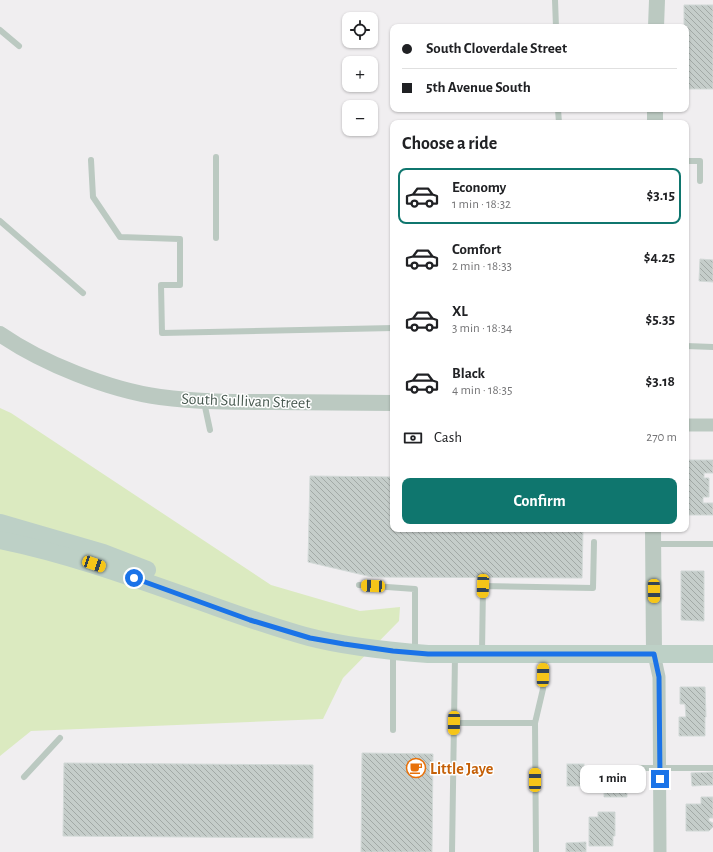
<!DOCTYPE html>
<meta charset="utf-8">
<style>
body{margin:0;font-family:"Alegreya Sans",sans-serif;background:#f6f6f6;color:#202124;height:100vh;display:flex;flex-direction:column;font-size:15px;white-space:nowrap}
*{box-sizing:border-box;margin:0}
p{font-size:13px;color:#757577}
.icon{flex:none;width:22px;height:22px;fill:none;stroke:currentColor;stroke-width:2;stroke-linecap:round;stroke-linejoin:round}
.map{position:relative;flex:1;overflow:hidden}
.sheet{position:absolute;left:390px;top:120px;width:299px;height:412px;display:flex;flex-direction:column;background:#fff;border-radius:8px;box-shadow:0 1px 3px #0004}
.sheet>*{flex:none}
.banner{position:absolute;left:390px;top:24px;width:299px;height:88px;border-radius:8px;box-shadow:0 1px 3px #0004;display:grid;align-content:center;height:88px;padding:0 12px;background:#fff}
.tools{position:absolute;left:342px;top:12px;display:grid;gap:8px}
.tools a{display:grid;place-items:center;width:36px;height:36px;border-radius:8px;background:#fff;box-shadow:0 1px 3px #0004;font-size:20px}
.end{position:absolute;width:18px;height:18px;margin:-9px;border:5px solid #1a73e8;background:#fff;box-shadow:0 0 0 2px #fff}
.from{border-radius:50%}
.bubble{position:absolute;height:28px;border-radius:8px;background:#fff;box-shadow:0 1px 3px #0004;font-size:13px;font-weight:700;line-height:28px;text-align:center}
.car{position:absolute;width:12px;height:24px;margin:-12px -6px;border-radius:5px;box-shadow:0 0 3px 1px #0007;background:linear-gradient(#f5c518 24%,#345 0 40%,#f5c518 0 76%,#345 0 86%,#f5c518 0)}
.banner b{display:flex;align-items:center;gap:14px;height:38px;font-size:15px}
.banner b+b{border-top:1px solid #e0e0e0}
.banner i{width:10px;height:10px;background:#202124}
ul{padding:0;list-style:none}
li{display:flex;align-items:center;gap:12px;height:56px;margin:0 8px 6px;padding:0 4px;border:2px solid transparent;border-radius:8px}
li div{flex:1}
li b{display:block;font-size:15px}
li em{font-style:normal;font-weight:700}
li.current{border-color:#0f766e}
li>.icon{width:36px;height:36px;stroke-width:1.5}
h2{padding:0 12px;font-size:18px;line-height:48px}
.pay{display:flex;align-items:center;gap:10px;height:44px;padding:0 12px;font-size:15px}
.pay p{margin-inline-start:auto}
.button{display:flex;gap:8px;margin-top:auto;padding:8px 12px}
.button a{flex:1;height:46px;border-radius:8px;background:#0f766e;color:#fff;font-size:16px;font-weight:700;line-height:46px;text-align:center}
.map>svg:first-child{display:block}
</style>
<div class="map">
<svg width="713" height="852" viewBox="0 0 713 852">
<defs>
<pattern id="building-back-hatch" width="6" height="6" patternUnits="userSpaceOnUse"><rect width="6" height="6" fill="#c5cdca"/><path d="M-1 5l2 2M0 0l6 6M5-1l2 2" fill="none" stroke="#a2a9a6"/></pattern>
</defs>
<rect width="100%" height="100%" fill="#f0eef0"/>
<!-- green -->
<path fill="#dbeac0" d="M0,408l11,5 260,172 89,26 40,-4 -1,14 -56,57 -20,41 -292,12 -31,25z"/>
<!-- building -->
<g fill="url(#building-back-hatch)" stroke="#d2d9d7">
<path d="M684,5h29v84h-27v-62h-2z"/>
<path d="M700,259l13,1v22l-14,-1z"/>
<path d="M686,460h27v13h-9v5h5v19h-6v6h10v12h-27z"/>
<path d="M310,476l83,1v52h190l-1,49 -210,-1 -64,-15z"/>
<path d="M681,571h23v50l-23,-1z"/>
<path d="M680,687h25l1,30h-1v19h-26v-19h7l-1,-13h-5z"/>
<path d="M362,753l71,1 -1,98h-71z"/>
<path d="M64,763l249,2v73l-250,-2z"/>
<rect x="567" y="764" width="17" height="22"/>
<path d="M597,772h26v9h4v16h-23v-11h-10v-7h3z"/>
<path d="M713,772v13l-21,1 -1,-13z"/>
<path d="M701,797h12v21h-4v3l4,2v4l-4,4h-23v-27h15z"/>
<path d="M598,812h17v24h-2v10h-24v-29h9z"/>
<path d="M586,842v10h-20v-9z"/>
</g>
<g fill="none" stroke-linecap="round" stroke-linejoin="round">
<!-- service -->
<g stroke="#bbc9c1" stroke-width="6">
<path d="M555,0l1,27"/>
<path d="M0,30l19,16"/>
<path d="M558,109l1,14"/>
<path d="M216,157v81"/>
<path d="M91,160l2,37 27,40 60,2v46h-19l1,48 231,-5"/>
<path d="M686,161h14v20"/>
<path d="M0,221l83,72"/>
<path d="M686,346l27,1"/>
<path d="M204,402l6,28"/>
<path d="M653,544h60"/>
<path d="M359,585l56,4v62"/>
<path d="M482,652l1,-66 110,2 1,-46"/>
<path d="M393,653v77"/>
<path d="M454,723h81"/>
<path d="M593,768h120"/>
<path d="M24,777l36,-39"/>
<path d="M452,852l3,-196"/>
<path d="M536,852l-1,-129 8,-34 1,-33"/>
</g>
<!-- minor -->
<g stroke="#bbc9c1" stroke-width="13">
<path d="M686,425h27"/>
<path d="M654,654l5,23 1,175"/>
</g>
<!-- tertiary -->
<g stroke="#bbc9c1" stroke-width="16">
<path d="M656,27l1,-27"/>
<path d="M655,123v-14"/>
<path d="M0,334c42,29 109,56 160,63 37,5 74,5 112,5 40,0 81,1 121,1"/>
<path d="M653,529l1,125"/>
</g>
<!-- secondary -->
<g stroke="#bdd0c6" stroke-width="18">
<path d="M0,523l103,30 44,17"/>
<path d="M0,540c64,13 126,35 188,57 40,14 79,29 121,40 38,10 80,14 119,17h285"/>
</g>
</g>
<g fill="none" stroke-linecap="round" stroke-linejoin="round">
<!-- route -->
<path stroke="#1a73e8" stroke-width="5" d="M134,578l116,42 60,18 34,6 49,7 35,3h226l5,23 1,102"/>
</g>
<!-- icons -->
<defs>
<g id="cafe-ring" transform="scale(1)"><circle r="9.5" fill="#fff" stroke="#e8710a" stroke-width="1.5"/><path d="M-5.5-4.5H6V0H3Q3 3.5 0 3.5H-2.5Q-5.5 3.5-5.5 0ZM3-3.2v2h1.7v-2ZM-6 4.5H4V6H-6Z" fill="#e8710a"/></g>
</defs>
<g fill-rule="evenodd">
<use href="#cafe-ring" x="416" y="768"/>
</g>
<g text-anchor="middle" stroke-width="3" stroke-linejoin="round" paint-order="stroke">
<!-- street labels -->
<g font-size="16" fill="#485950" stroke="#fff">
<text transform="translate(246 400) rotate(2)" y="6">South Sullivan Street</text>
</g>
<!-- food labels -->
<g font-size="16" font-weight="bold" fill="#c56008" stroke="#fff" text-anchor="start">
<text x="430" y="774">Little Jaye</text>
</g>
</g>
</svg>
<div class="tools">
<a><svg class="icon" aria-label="locate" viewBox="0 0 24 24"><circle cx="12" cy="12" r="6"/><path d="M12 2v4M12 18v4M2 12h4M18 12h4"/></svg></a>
<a>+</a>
<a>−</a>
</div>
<i class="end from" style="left:134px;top:578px"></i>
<i class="end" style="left:660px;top:779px"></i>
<div class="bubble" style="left:580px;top:765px;width:66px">1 min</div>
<i class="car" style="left:94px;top:564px;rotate:109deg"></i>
<i class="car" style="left:373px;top:586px;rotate:273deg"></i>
<i class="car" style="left:483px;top:586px;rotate:182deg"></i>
<i class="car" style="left:654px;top:591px;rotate:179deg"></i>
<i class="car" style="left:543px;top:675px;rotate:1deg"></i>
<i class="car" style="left:454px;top:723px;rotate:181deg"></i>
<i class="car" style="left:535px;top:780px;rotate:0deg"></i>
<div class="banner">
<b><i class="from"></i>South Cloverdale Street</b>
<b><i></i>5th Avenue South</b>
</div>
<section class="sheet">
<h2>Choose a ride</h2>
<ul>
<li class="current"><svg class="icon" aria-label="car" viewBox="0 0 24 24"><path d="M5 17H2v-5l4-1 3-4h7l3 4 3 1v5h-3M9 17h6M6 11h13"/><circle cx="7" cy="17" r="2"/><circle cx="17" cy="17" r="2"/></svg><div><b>Economy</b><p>1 min · 18:32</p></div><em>$3.15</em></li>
<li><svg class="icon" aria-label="car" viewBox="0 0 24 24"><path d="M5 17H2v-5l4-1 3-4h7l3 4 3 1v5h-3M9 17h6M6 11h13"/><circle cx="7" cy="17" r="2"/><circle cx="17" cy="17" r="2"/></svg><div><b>Comfort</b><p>2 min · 18:33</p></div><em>$4.25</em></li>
<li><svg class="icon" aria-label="car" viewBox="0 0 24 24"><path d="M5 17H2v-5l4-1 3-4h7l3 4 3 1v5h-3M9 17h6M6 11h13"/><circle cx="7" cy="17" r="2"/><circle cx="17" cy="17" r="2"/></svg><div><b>XL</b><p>3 min · 18:34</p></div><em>$5.35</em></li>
<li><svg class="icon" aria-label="car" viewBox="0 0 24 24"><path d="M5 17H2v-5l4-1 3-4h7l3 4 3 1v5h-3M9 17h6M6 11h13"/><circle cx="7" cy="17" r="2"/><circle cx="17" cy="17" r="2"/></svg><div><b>Black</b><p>4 min · 18:35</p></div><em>$3.18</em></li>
</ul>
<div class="pay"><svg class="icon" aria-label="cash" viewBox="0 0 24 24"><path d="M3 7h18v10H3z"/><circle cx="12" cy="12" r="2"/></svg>Cash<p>270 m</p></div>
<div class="button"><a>Confirm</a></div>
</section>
</div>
